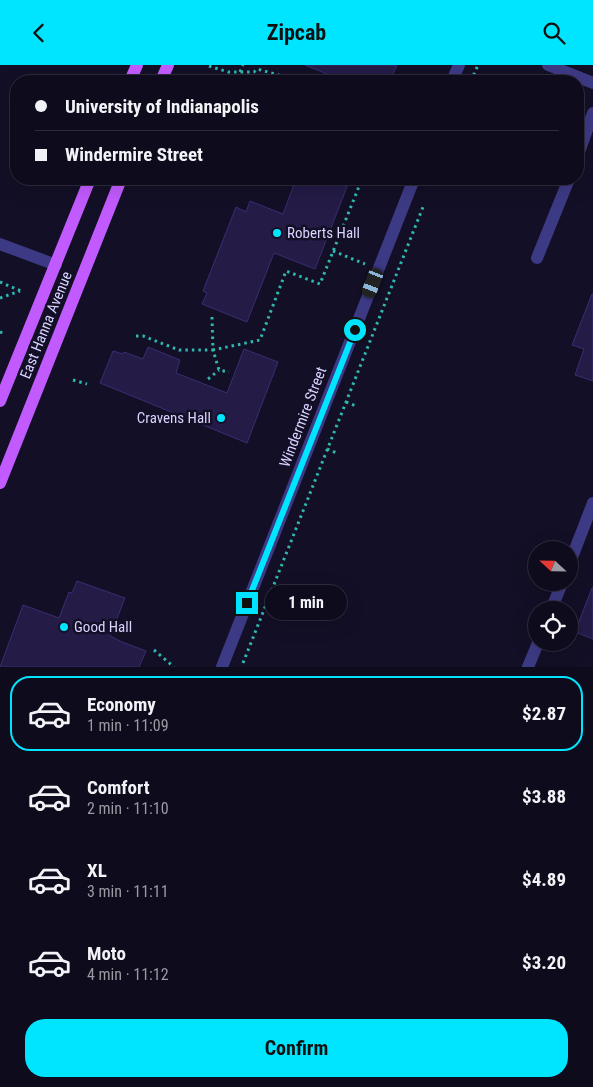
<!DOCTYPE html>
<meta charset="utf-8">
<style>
body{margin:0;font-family:"Roboto Condensed",sans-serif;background:#1c1929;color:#f1f3f6;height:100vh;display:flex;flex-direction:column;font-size:19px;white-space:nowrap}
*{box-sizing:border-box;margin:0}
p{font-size:16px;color:#9b9ba3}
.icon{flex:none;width:28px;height:28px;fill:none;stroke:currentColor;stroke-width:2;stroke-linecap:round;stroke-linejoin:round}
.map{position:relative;height:602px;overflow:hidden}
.sheet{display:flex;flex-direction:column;background:#0e0b1c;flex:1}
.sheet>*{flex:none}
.guide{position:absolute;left:10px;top:10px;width:574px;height:110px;border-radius:20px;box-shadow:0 5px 20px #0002,0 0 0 1px #2e2b3b;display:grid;align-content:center;height:110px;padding:0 25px;background:#0e0b1c}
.needle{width:32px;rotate:292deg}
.buttons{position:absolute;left:528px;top:476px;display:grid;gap:10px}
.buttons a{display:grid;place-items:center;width:50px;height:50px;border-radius:50%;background:#0e0b1c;box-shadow:0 5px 20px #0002,0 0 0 1px #2e2b3b;font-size:25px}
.end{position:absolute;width:22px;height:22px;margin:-11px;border:6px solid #00e5ff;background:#111;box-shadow:0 0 0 2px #111}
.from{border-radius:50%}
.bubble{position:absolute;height:35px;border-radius:18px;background:#0e0b1c;box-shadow:0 5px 20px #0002,0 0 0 1px #2e2b3b;font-size:16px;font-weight:700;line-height:35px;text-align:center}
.car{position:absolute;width:15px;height:30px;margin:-15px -8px;border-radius:6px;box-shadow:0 0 4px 1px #0007;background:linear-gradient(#222 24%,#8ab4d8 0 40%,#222 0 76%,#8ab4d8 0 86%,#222 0)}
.guide b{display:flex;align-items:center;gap:18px;height:48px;font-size:19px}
.guide b+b{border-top:1px solid #2e2b3b}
.guide i{width:12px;height:12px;background:#f1f3f6}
ul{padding:9px 0 0;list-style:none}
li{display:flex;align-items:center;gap:15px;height:75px;margin:0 10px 8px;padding:0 15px;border:2px solid transparent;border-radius:20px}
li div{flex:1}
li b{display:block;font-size:19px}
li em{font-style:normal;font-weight:700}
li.selected{border-color:#00e5ff}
li>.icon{width:45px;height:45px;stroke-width:1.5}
.primary-button{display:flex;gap:10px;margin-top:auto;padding:10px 25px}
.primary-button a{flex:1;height:58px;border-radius:20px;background:#00e5ff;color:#111;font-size:20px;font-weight:700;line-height:58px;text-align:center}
header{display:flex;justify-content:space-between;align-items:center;height:65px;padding:0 25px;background:#00e5ff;color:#111;font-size:22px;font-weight:700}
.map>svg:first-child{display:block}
</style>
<header><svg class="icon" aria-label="back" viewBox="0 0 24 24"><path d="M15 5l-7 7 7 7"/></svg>Zipcab<svg class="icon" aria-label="search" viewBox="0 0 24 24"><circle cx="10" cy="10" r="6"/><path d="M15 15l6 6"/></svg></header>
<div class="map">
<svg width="593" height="602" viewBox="0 0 593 602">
<rect width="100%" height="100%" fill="#130f26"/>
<!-- building -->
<g fill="#241b47" stroke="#3b2d73">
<path d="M305,0h92l-7,16h-47l-4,-2 -4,2h-5l-3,-7z"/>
<path d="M296,114h54l-35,90 -41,-16 -27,69 -45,-18 5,-11 -4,-2 33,-84 10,5 4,-11 33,13z"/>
<path d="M592,229h1v87l-18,-6 9,-26 -12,-4z"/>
<path d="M148,282l32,13 -4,13 51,20 17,-44 34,13 -31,81 -147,-60 13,-32 10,3 1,-2 19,7z"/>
<path d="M77,516l48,17 -15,38 12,6 24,9 -7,16h-139l23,-62 36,13 10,-26 3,1z"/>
<path d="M592,523h1v51l-18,-7z"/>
</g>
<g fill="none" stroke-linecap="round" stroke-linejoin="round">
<!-- path -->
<g stroke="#2fb8b0" stroke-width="3" stroke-dasharray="2.5 4" stroke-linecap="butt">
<path d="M209,1l19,6h26l3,-3 25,7 2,5"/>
<path d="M240,7l3,-7"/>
<path d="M320,16l8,-4"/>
<path d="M471,16l7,-16"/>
<path d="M333,186l32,13"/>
<path d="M0,217l21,9"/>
<path d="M0,233l20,-7"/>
<path d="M212,252l1,33 47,-10 26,-69 34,13 42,-105"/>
<path d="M0,267l5,2"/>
<path d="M136,271h7l36,14h34l6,20 10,2"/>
<path d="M208,314l11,-9"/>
<path d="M73,315l14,4"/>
<path d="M346,337l10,4"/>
<path d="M327,384l12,5"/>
<path d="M154,585l20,17"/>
<path d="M243,598l180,-456"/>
</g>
<!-- minor -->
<g stroke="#3d3a85" stroke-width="12">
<path d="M548,0l45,18"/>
<path d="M452,16l7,-16"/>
<path d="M578,90l15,-42"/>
<path d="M0,179l56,21"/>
<path d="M537,193l32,-79"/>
<path d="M569,500l24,-62"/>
<path d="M551,545l11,-27"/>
<path d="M222,602l192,-488"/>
<path d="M528,602l10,-24"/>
</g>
<!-- major -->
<g stroke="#c25bff" stroke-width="12">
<path d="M130,16l7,-16"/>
<path d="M161,16l7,-16"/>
<path d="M0,336l90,-222"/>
<path d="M0,418l121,-304"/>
</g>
</g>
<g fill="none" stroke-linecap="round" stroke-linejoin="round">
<!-- route -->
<path stroke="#00e5ff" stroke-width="6" d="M247,538l108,-273"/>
</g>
<!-- markers -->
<g fill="#00e5ff" stroke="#130f26" stroke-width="2">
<circle cx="277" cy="168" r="5"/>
<circle cx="221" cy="353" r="5"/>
<circle cx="64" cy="562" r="5"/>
</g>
<g text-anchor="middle" stroke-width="5" stroke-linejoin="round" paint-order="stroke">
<!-- poi labels -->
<g font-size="15" fill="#d9d4ff" stroke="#130f26" text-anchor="start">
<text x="287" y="173">Roberts Hall</text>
<text x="211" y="358" text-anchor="end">Cravens Hall</text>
<text x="74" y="567">Good Hall</text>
</g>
<!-- street labels -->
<g font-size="15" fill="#d9d4ff" stroke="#130f26">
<text transform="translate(46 260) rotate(-68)" y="5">East Hanna Avenue</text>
<text transform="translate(303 352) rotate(-69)" y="5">Windermire Street</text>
</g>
</g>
</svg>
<div class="buttons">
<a><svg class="needle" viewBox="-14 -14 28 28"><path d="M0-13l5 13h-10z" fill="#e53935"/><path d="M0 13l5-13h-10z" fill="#9b9ba3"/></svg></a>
<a><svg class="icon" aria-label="locate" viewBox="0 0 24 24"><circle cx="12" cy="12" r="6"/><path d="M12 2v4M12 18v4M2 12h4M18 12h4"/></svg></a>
</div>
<i class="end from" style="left:355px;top:265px"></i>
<i class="end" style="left:247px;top:538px"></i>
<div class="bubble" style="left:265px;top:520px;width:82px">1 min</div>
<i class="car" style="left:373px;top:218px;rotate:201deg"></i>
<div class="guide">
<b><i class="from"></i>University of Indianapolis</b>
<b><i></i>Windermire Street</b>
</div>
</div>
<section class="sheet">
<ul>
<li class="selected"><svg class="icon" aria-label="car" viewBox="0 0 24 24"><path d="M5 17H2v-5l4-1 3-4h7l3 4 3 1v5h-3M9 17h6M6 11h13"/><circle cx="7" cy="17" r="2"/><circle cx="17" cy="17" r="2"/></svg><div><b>Economy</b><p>1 min · 11:09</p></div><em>$2.87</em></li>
<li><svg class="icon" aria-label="car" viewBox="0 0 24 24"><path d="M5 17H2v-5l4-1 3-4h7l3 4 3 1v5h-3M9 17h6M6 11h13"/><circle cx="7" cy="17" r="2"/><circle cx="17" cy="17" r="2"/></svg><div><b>Comfort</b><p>2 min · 11:10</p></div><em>$3.88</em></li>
<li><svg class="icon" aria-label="car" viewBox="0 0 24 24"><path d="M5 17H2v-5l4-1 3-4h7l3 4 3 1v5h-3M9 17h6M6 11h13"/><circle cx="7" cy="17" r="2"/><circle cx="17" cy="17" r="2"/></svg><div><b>XL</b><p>3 min · 11:11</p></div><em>$4.89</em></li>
<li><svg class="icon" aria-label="car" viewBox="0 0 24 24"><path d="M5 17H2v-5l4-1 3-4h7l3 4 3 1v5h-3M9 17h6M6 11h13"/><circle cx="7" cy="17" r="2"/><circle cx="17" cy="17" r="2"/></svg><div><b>Moto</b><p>4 min · 11:12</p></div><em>$3.20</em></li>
</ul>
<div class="primary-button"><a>Confirm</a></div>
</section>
